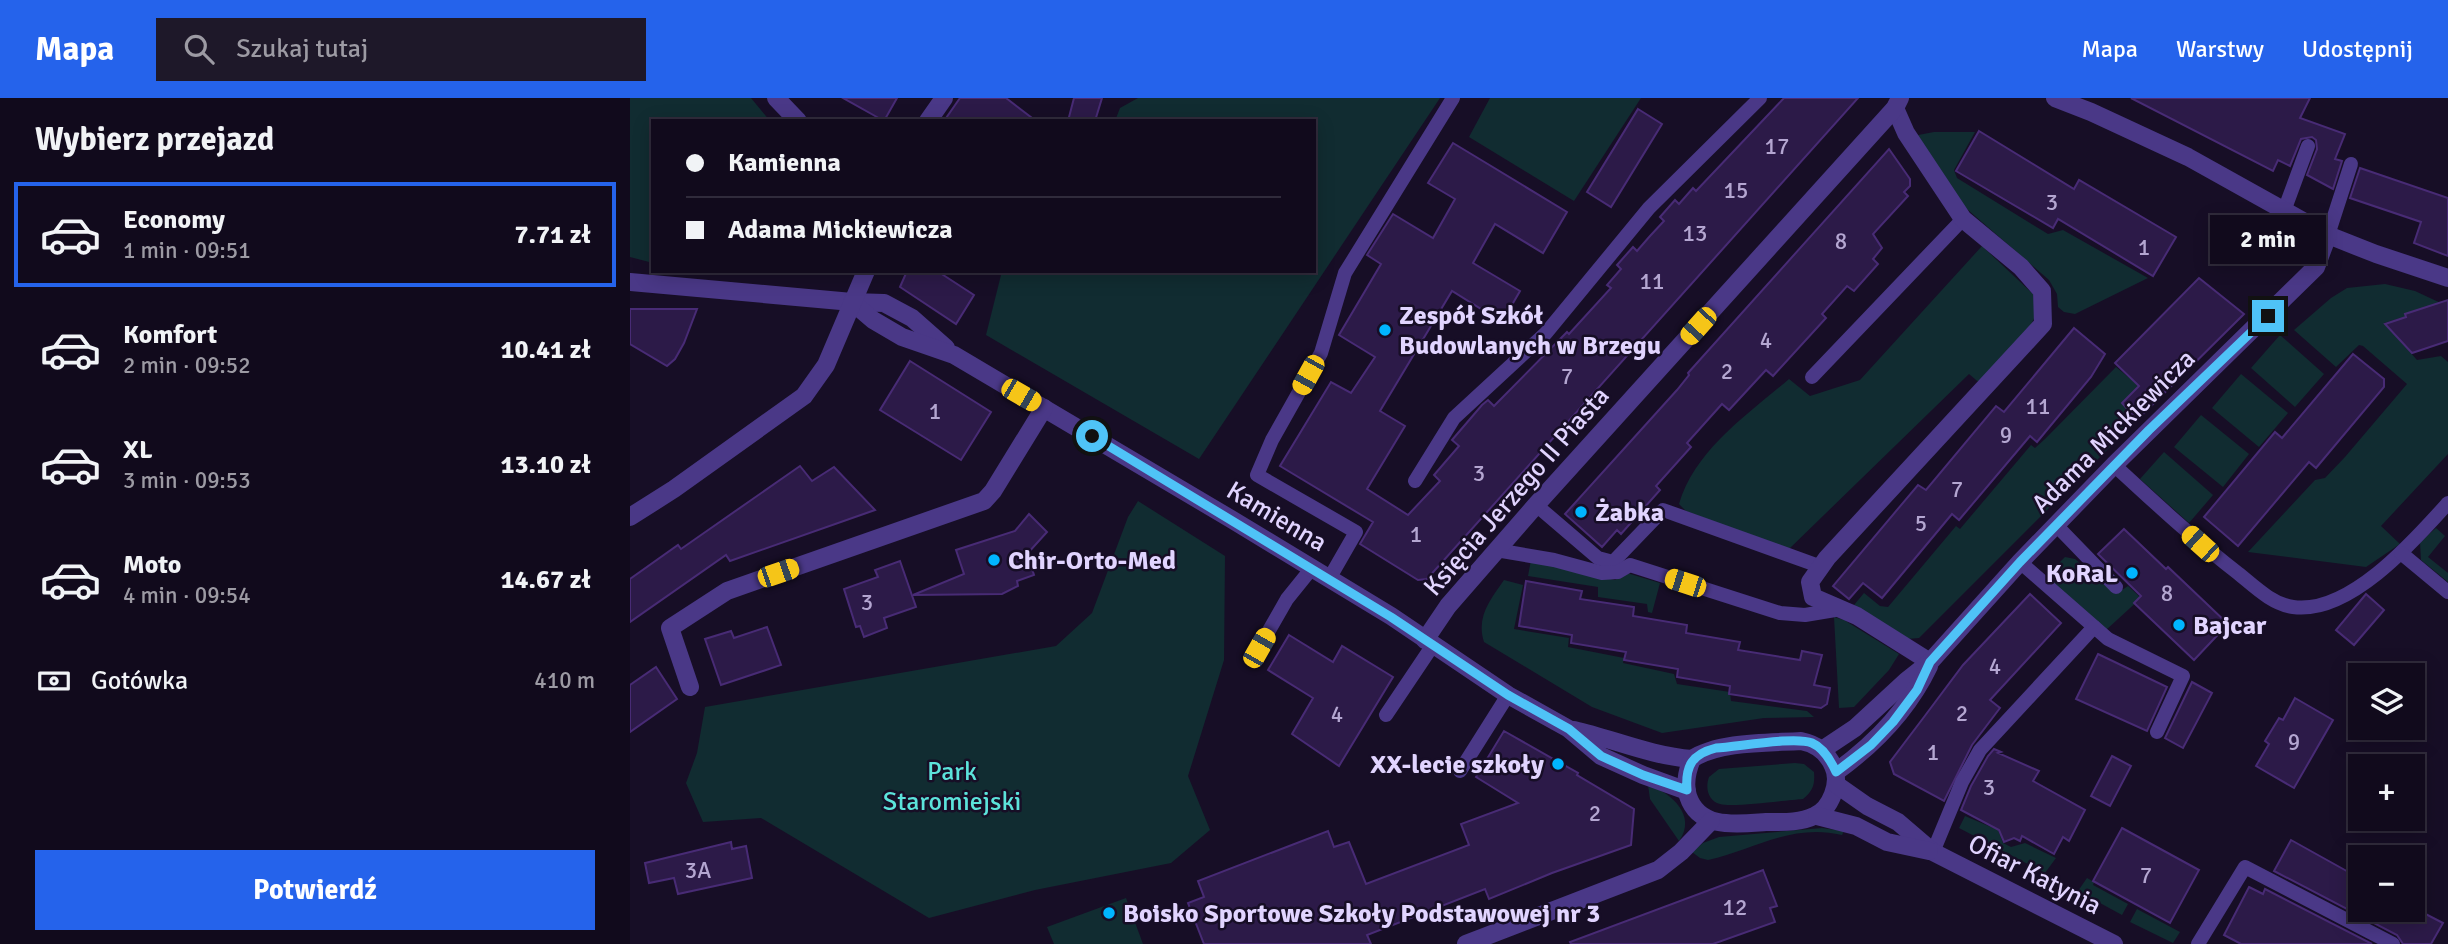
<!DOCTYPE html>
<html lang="pl">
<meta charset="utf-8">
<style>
body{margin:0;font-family:Signika,sans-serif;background:#1e1829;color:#f1f3f6;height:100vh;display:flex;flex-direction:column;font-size:26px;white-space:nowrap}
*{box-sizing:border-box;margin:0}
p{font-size:23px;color:#9c9aa3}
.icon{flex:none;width:38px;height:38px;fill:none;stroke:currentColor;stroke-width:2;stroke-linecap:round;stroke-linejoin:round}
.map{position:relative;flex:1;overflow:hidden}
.sheet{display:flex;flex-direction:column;background:#110a1c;width:630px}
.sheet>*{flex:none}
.guide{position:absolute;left:21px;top:21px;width:665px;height:154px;border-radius:0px;box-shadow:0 4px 18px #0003,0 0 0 2px #302b3b;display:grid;align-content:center;height:154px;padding:0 35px;background:#110a1c}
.buttons{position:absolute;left:1718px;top:565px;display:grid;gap:14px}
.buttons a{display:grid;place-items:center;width:77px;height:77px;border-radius:0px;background:#110a1c;box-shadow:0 4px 18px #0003,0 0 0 2px #302b3b;font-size:35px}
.end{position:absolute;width:32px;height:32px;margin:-16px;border:9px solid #4fc3f7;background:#111;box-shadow:0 0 0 4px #111}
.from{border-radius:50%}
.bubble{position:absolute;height:49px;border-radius:0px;background:#110a1c;box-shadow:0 4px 18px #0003,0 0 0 2px #302b3b;font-size:23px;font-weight:800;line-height:49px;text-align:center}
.car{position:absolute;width:21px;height:42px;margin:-21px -10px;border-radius:9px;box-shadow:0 0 5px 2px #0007;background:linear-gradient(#f5c518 24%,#345 0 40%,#f5c518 0 76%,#345 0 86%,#f5c518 0)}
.guide b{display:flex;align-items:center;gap:24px;height:66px;font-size:26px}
.guide b+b{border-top:2px solid #302b3b}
.guide i{width:18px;height:18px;background:#f1f3f6}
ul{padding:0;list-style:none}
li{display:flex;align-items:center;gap:21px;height:105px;margin:0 14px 10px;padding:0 21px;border:4px solid transparent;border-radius:0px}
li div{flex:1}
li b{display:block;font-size:26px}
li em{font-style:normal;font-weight:800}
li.on{border-color:#2563eb}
li>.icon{width:63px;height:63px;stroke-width:1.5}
h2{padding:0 35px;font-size:32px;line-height:84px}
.pay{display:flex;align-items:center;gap:18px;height:77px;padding:0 35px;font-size:26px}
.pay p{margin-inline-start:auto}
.primary-button{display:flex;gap:14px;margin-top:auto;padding:14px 35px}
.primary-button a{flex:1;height:80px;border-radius:0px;background:#2563eb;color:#fff;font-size:28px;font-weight:800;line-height:80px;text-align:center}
header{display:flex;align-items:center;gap:42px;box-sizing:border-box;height:98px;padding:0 35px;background:#2563eb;color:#fff}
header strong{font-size:33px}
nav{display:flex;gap:38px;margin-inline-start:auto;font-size:24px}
.search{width:490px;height:63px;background:#1e1829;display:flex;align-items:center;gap:18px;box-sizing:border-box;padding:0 24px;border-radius:0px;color:#9c9aa3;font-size:26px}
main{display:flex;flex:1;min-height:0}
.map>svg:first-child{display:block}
</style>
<header>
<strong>Mapa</strong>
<div class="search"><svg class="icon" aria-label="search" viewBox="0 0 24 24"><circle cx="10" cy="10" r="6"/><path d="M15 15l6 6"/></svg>Szukaj tutaj</div>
<nav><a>Mapa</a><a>Warstwy</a><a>Udostępnij</a></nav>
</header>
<main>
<section class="sheet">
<h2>Wybierz przejazd</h2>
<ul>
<li class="on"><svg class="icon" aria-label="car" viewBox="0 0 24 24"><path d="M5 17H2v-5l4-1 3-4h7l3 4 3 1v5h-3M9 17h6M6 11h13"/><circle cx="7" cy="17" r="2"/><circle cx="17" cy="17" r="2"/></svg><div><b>Economy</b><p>1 min · 09:51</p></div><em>7.71 zł</em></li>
<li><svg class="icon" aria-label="car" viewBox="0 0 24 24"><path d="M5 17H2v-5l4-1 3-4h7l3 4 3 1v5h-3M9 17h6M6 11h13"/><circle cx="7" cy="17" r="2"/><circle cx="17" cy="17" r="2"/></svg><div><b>Komfort</b><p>2 min · 09:52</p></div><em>10.41 zł</em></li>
<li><svg class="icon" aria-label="car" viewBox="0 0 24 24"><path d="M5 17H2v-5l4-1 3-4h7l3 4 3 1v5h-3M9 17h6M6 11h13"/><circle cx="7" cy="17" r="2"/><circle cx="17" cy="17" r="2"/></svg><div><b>XL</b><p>3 min · 09:53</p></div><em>13.10 zł</em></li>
<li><svg class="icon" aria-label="car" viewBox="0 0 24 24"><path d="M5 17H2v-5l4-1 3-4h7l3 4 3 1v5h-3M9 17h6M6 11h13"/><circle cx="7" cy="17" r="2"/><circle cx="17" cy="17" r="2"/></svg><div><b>Moto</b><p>4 min · 09:54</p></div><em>14.67 zł</em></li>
</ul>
<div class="pay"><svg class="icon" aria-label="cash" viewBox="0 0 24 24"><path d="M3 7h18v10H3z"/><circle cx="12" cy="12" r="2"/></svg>Gotówka<p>410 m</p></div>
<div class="primary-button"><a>Potwierdź</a></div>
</section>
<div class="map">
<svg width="1818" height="846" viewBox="0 0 1818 846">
<rect width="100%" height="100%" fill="#170e26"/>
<!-- green -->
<g fill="#112c31">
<path d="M0,0h121l19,23h-117v142l-23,-6z"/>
<path d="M508,0h302l-241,361 -213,-124 16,-64h312v-150h-199l5,-13z"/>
<path d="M860,0h151l-67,103 -105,-64z"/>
<path d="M1304,34h41l-21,38 3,8 91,56 15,-4 85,48 -73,36 -11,-2 -6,-5 -1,-13 -8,-14 -89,-77 -47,-67z"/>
<path d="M1352,148l51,48 3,21 -9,17 -45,53 -13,-11 -181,176 -102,-39 -7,-7c16,-54 68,-89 110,-125l21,17 50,-16z"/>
<path d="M1755,186l30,7 30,14 -61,18 33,37 24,-4 7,6v92l-67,72 19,18 -34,23 -118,-15 67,-72 10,-2 20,-21 62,-73 -44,-38 -4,-1 -23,22 -42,-37 37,-32 16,-10z"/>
<path d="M1650,237l44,39 -29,33 -44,-39z"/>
<path d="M1486,269l23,19 -16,17 14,17 -218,218 -12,1 -53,-34 10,-12 16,13 8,1 68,-81 4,3 71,-84 4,3 10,-9z"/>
<path d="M1611,276l47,39 -29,34 -47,-39z"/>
<path d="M1571,317l48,39 -26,33 -49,-40z"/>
<path d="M1534,354l49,43 -24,28 -49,-44z"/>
<path d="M508,403l87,55 -1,104 -36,116 22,54 -39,33 -136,27 -106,28 -168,-100 -58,4 -17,-39 11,-30 8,-46 351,-61 36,-33 36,-96z"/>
<path d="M1806,430l9,8 -17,21 20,16v9l-27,-22 -1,-18z"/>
<path d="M1435,459l10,2 41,35 12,-8 13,12 -35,32 -61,-53z"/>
<path d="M901,462l84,20 12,-7 33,10 -8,30 -4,-1 -1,-8 -49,-7v-10l-70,-11z"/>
<path d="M874,482l19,5 -9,44 55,9 -1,9 56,11 -1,5 51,11 3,10 53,8 1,9 76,10 7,6 -50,1 -102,15 -70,-26 -108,-65c-8,-25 6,-42 20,-62z"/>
<path d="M1204,519l10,3 55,34 -10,16 -35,37 -15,1z"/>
<path d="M1165,665l9,1 10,8c1,13 -1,19 -11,27 -16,1 -71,9 -83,5 -12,-3 -15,-16 -11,-27l10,-8z"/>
<path d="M1018,687c24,8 49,31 31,56l-29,-42z"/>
<path d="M1335,718l33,14 5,13 8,4 14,-4 31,15 -11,15 -86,-45z"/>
<path d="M1192,730l22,3 -2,4c-51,-12 -88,15 -134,25l-8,-2 -8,-6 11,-9 16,-6z"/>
<path d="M1457,780l7,4 -1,3 35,19 -6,11 -44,-24z"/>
<path d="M496,800l17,46h-89l-7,-17z"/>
<path d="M1507,811l43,23 -7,11 -43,-21z"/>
</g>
<!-- building -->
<g fill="#2c1a48" stroke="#482b75" stroke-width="2">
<path d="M213,0h54l-13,23z"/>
<path d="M330,0h46l30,23h-92z"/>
<path d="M444,0h28l-7,23h-27z"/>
<path d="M1154,0h74l-431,481 -9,1 -58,-36 13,-22 -93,-56 51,-84 20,11 24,-36 -36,-22 42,-71 -14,-9 26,-41 40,24 22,-39 -27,-16 25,-40 114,69 -24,41 -48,-29 -22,39 47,28 -18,31 -50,-31 -72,120 25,15 -38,63 41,26 32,-34 -6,-6 25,-29 -7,-6 30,-35 6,-5 6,6 73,-74 2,2 42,-46 -4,-3 14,-16 -4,-4 16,-18 4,4 13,-15 14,-15 -4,-4 15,-17 4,4 14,-16 3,3z"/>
<path d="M1501,0h179l-10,20 45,16 -10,25 7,2 -9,28 -26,-14 10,-26 -1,-9 -4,-3 -11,2 -11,27 -12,-6 -5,11z"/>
<path d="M1008,11l24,15 -51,83 -24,-15z"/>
<path d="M1349,33l95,58 5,-9 97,57 -23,39 -95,-57 -5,9 -97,-57z"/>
<path d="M1259,51l21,30v7l-6,6 4,4 -35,38 9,14 -9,11 5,5 -24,27 -7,-5 -25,28 4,4 -53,58 -7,-6 -37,40 -7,-6 -35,39 4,4 -35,39 4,4 -39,44 -4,-4 -15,17 -37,-33 112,-124 12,-15 -1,-2z"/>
<path d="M1730,70l88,30v58l-34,-13 7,-21 -71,-24z"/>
<path d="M277,173h30l37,24 -18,29 -56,-37z"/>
<path d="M1569,180l45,36 -107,106 -15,-17 17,-17 -24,-23z"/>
<path d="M1818,202v41l-36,12 -27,-29 21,-7 -1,-3z"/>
<path d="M0,211h67l-13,34 -9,16 -8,7 -37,-22z"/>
<path d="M1444,230l31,26 -14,23 -54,65 -7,-6 -71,84 -7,-6 -70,84 -19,-15 -14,16 -16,-13 85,-101 8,5 70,-84 8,6z"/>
<path d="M1723,256l31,25v8l-68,81 -7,-6 -71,84 -34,-29 71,-85 7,6z"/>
<path d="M280,263l81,51 -30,48 -81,-50z"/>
<path d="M170,368l12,15 22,-14 41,43 -145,51 -4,-6 -96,67v-43l48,-34 3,4z"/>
<path d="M399,416l18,18 -20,22 7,21 -17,6 1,5 -16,8 -89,1 51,-21 -8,-24 59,-19z"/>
<path d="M1494,431l42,40 2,-2 60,57 -34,36 -60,-57 7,-7 -43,-42z"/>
<path d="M270,463l16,46 -32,11 3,10 -23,9 -4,-11 -4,1 -12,-38 34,-12 -3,-7z"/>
<path d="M896,483l56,10 -2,8 54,8 -1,9 54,9 -1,8 54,9 -2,8 62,10 2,-9 20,4 -8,30 16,3 -3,16 -6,4 -92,-14 1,-8 -53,-9 1,-8 -54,-9 2,-8 -55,-9 1,-8 -53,-9z"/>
<path d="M1400,496l31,29 -71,77 10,8 -28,37 -28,56 -50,-27 -4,-12 34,-45 39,-52z"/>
<path d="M1736,496l18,16 -30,35 -18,-15z"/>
<path d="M137,529l14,38 -60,20 -16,-46 26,-8 3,7z"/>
<path d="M659,537l44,27 9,-16 51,31 -54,89 -47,-32 21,-36 -45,-28z"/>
<path d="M1468,556l69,33 -20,44 -71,-32z"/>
<path d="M26,569l21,32 -47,33v-47z"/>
<path d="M1562,584l20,11 -29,55 -18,-10z"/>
<path d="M1665,600l38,22 -39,68 -38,-22 13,-22 -4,-3 14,-23 4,2z"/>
<path d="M874,633l74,42 -1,2 57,34 -3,36 -79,28 -63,26 -4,-10 -118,46 4,9h-167l-16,-41 16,-6 -6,-16 130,-50 6,16 15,-5 17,42 103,-39 -8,-21 57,-21 -42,-26z"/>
<path d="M1364,651l7,3 -3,1 41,18 -6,10 52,29 -16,31 -6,-4 -9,17 -32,-18 -2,5 -6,-3 -10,4 -5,-12 -38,-20 10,-24 17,-30z"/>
<path d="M1482,658l19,10 -21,40 -19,-10z"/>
<path d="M1492,730l77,42 -29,53 -77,-42z"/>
<path d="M1661,742l70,39v31h57l25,13 -12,21h-28l-6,-9 -123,-64z"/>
<path d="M101,744l1,7 14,-3 6,32 -74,16 -4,-16 -25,5 -4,-20z"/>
<path d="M1133,772l14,36 -7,2 5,14 -62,22h-142l-1,-2z"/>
<path d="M1619,789l14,7 2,-5 107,55h-131l-17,-9z"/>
</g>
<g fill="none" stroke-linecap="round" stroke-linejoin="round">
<!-- lane -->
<g stroke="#4a3887" stroke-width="14">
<path d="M1654,113l24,-65"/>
<path d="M1698,137l23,-71"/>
<path d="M1182,279l151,-158"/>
<path d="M1484,367c41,38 81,75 125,109 16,13 33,30 54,33 56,8 121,-66 155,-104"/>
<path d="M785,383l39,-63 92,-85 103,-125 111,-110"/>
<path d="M906,407l62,53 15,4 50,-52 156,56"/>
<path d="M1426,427l60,62"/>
<path d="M866,452l58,10 48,13 16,-1 12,-7 150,48 25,2 36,-6"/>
<path d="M1771,455l47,39"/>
<path d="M1390,464l88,77 75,37 -26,56"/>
<path d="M699,481l27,-47 -99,-57 15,-35 49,-87 24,-80 108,-175"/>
<path d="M629,550l28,-49 25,-31"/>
<path d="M756,617l47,-70"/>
<path d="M830,673l48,-76"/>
<path d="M1303,754l29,-70 18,-32 114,-123"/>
<path d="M1568,846l47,-77 148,77"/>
</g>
<!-- street -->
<g stroke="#4a3887" stroke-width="18">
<path d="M146,0l22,23"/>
<path d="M1425,0l36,14 97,45 140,78 48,19 72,24"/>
<path d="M1265,10l11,25 57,86 58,48 21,24 1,33 -216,234 -17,24 3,15 44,19 73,46"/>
<path d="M298,23l16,-23"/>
<path d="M0,184l222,20 32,1 28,15 34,30"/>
<path d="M222,204l21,18 29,17 52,18 277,164 160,97 117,79 61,34 32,27 42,19 44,16"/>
<path d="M0,419l44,-28 130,-93 22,-31 40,-94"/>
<path d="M795,542l23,-34 88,-101 359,-397 5,-10"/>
<path d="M60,589l-20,-59 57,-37 257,-90 9,-10 51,-83"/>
<path d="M944,632c39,9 77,26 118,29"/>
<path d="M1171,643c15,3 26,11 32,25 8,16 -2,43 -19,50 -14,7 -32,6 -48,6 -29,2 -67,8 -78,-26 -4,-13 -1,-25 4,-37 27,-18 77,-16 109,-18z"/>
<path d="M1192,652l33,-22 51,-47 24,-19 90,-100 94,-97 202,-198 12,-32"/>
<path d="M1206,674c40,-29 72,-62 93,-106"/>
<path d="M1207,687l30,21 31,16 35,30 181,92"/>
<path d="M1187,718l39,10 31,16 42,9"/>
<path d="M836,846l192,-74 23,-18 30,-31"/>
</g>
</g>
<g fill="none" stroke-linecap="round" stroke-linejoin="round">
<!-- route -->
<path stroke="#4fc3f7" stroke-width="9" d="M462,338l299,181 117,78 61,34 32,27 42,19 44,15c-2,-24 5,-36 29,-42 21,-1 79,-12 96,-5 12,5 19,18 24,29l35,-27 22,-23 24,-32 13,-28 90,-100 129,-132 119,-114"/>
</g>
<!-- markers -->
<g fill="#00b5ff" stroke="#170e26" stroke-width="2.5">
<circle cx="755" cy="232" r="7"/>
<circle cx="951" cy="414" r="7"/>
<circle cx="364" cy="462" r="7"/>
<circle cx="1502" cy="475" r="7"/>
<circle cx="1549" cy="527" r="7"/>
<circle cx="928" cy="666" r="7"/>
<circle cx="479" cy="815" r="7"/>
</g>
<g text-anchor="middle" stroke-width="5" stroke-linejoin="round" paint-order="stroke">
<!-- number labels -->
<g font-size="23" fill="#b4a6d1">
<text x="1147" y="56">17</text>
<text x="1106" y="100">15</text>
<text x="1422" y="112">3</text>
<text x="1065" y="143">13</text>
<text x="1211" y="151">8</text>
<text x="1514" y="157">1</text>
<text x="1022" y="191">11</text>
<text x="1136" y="250">4</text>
<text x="1097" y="281">2</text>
<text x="937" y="286">7</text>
<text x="1408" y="316">11</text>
<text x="305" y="321">1</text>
<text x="1376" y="345">9</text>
<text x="849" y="383">3</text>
<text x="1327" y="399">7</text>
<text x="1291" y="433">5</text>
<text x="786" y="444">1</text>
<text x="1537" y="503">8</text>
<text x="237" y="512">3</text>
<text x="1365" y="576">4</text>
<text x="1332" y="623">2</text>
<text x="707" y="624">4</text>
<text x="1664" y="652">9</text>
<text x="1303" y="662">1</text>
<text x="1359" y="697">3</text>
<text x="965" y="723">2</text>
<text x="68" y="780">3A</text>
<text x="1516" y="785">7</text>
<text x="1105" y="817">12</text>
</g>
<!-- poi labels -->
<g font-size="26" font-weight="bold" fill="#e1d4ff" stroke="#170e26" text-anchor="start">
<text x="769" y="226">Zespół Szkół<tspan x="769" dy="30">Budowlanych w Brzegu</tspan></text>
<text x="965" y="423">Żabka</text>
<text x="378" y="471">Chir-Orto-Med</text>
<text x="1488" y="484" text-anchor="end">KoRaL</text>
<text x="1563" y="536">Bajcar</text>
<text x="914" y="675" text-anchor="end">XX-lecie szkoły</text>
<text x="493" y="824">Boisko Sportowe Szkoły Podstawowej nr 3</text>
</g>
<!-- street labels -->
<g font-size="26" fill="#e1d4ff" stroke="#170e26">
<text transform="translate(1483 333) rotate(-45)" y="9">Adama Mickiewicza</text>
<text transform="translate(886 393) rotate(-49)" y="9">Księcia Jerzego II Piasta</text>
<text transform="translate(647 418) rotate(31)" y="9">Kamienna</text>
<text transform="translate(1405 776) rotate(27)" y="9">Ofiar Katynia</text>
</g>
<!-- park labels -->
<g font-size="26" fill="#5ce3db" stroke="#170e26">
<text x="322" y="682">Park<tspan x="322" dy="30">Staromiejski</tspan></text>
</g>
</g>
</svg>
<div class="buttons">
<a><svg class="icon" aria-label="layers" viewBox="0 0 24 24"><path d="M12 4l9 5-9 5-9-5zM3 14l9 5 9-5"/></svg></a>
<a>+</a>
<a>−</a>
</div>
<i class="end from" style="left:462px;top:338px"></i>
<i class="end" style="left:1638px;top:218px"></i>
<div class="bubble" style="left:1580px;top:117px;width:116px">2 min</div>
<i class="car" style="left:1068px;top:228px;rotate:222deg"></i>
<i class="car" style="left:678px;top:277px;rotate:209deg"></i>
<i class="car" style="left:391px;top:297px;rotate:120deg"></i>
<i class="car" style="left:1570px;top:446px;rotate:312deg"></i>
<i class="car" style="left:148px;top:475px;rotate:71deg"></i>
<i class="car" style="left:1055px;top:485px;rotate:288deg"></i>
<i class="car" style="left:629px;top:550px;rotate:30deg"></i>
<div class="guide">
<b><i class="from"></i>Kamienna</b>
<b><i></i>Adama Mickiewicza</b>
</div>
</div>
</main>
